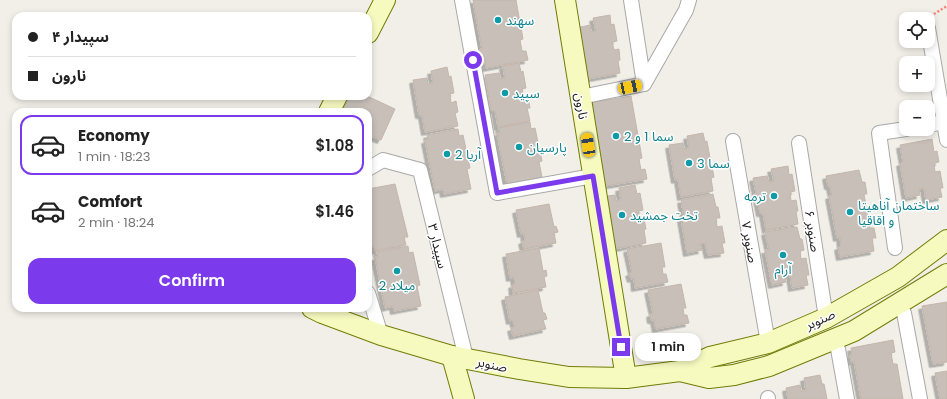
<!DOCTYPE html>
<meta charset="utf-8">
<style>
body{margin:0;font-family:Poppins,"Noto Sans Arabic",sans-serif;background:#f2f2f2;color:#222;height:100vh;display:flex;flex-direction:column;font-size:15px;white-space:nowrap}
*{box-sizing:border-box;margin:0}
p{font-size:13px;color:#767676}
.icon{flex:none;width:22px;height:22px;fill:none;stroke:currentColor;stroke-width:2;stroke-linecap:round;stroke-linejoin:round}
.map{position:relative;flex:1;overflow:hidden}
.sheet{position:absolute;left:12px;top:108px;width:360px;height:204px;display:flex;flex-direction:column;background:#fff;border-radius:12px;box-shadow:0 2px 6px #0003}
.sheet>*{flex:none}
.guide{position:absolute;left:12px;top:12px;width:360px;height:88px;border-radius:12px;box-shadow:0 2px 6px #0003;display:grid;align-content:center;height:88px;padding:0 16px;background:#fff}
.buttons{position:absolute;left:899px;top:12px;display:grid;gap:8px}
.buttons a{display:grid;place-items:center;width:36px;height:36px;border-radius:8px;background:#fff;box-shadow:0 2px 6px #0003;font-size:20px}
.end{position:absolute;width:18px;height:18px;margin:-9px;border:5px solid #7c3aed;background:#fff;box-shadow:0 0 0 2px #fff}
.from{border-radius:50%}
.bubble{position:absolute;height:28px;border-radius:12px;background:#fff;box-shadow:0 2px 6px #0003;font-size:13px;font-weight:600;line-height:28px;text-align:center}
.car{position:absolute;width:12px;height:24px;margin:-12px -6px;border-radius:5px;box-shadow:0 0 3px 1px #0007;background:linear-gradient(#f5c518 24%,#345 0 40%,#f5c518 0 76%,#345 0 86%,#f5c518 0)}
.guide b{display:flex;align-items:center;gap:14px;height:38px;font-size:15px}
.guide b+b{border-top:1px solid #e0e0e0}
.guide i{width:10px;height:10px;background:#222}
ul{padding:7px 0 0;list-style:none}
li{display:flex;align-items:center;gap:12px;height:60px;margin:0 8px 6px;padding:0 8px;border:2px solid transparent;border-radius:12px}
li div{flex:1}
li b{display:block;font-size:15px}
li em{font-style:normal;font-weight:600}
li.selected{border-color:#7c3aed}
li>.icon{width:36px;height:36px;stroke-width:1.5}
.cta{display:flex;gap:8px;margin-top:auto;padding:8px 16px}
.cta a{flex:1;height:46px;border-radius:12px;background:#7c3aed;color:#fff;font-size:16px;font-weight:600;line-height:46px;text-align:center}
.map>svg:first-child{display:block}
</style>
<div class="map">
<svg width="947" height="399" viewBox="0 0 947 399">
<defs>
<filter id="shadow"><feDropShadow dx="-3.5" dy="3.5" stdDeviation="0" flood-color="#0004"/></filter>
</defs>
<rect width="100%" height="100%" fill="#f2efe9"/>
<!-- building -->
<g fill="#c7bfb8" stroke="#c4b6ab" filter="url(#shadow)">
<path d="M473,0h43l7,39 -3,1 2,11h4l2,9 -42,8 -2,-13h-3l-1,-6h2z"/>
<path d="M610,15l1,10 3,-1 3,17 -5,1 2,8 5,-1 1,11 -2,1 2,12 -32,6 -12,-51 14,-3 1,7 5,-1 -3,-13z"/>
<path d="M519,63l2,9 2,-1 3,17 -4,1 2,9 4,-1 2,11h-3l3,13 -32,6 -3,-17h-4l-6,-35 14,-2 1,6 5,-1 -2,-12z"/>
<path d="M447,67l2,10 2,-1 3,17 -4,1 1,9 5,-2 2,11 -3,1 3,13 -33,6 -3,-17h-3l-6,-35 14,-2 1,6 5,-1 -2,-12z"/>
<path d="M351,96h16l28,13 -14,31 -10,-4 -3,6v-30h-24z"/>
<path d="M631,96l11,62 -3,1 2,11 4,-1 2,10 -42,7 -16,-83z"/>
<path d="M530,122l1,7 4,-1 7,33 -3,1 4,20 -27,5 -1,-4 -8,1 -10,-51h3l-1,-5z"/>
<path d="M458,129l1,7 4,-1 7,33 -3,1 4,20 -27,5 -1,-5 -8,2 -10,-51h3l-1,-5z"/>
<path d="M703,133l2,9 2,-1 3,17 -4,1 1,8h5l2,10 -3,1 2,13 -32,6 -3,-18 -3,1 -6,-35 14,-2 1,6 5,-1 -2,-12z"/>
<path d="M932,139l2,13 3,-1 2,11 -5,1 1,9 5,-1 3,17h-3l2,9 -16,3 -2,-12 -5,1 1,6 -14,3 -6,-35 3,-1 -3,-17z"/>
<path d="M788,166l1,9 3,-1 3,17 -5,1 1,9 5,-1 2,11h-2l2,13 -32,6 -3,-17h-3l-7,-35 14,-2 2,6 5,-1 -3,-12z"/>
<path d="M859,170l3,12h3l2,12h-3l6,34h4l2,10h-4l2,13 -34,6 -2,-10 3,-1 -1,-9 -3,1 -8,-42 3,-1 -2,-9h-2l-2,-10z"/>
<path d="M395,184l13,53h-4l2,8 -31,6 -1,-5 -3,1 -3,-16v-42z"/>
<path d="M635,185l2,9 3,-1 3,17 -5,1 2,8h4l2,10 -2,1 2,13 -32,6 -13,-52 14,-2 1,6 5,-1 -2,-12z"/>
<path d="M713,194l3,13h2l2,11h-4l1,9 5,-1 3,17h-3l2,10 -16,2 -3,-12 -5,1 2,6 -15,3 -6,-35 3,-1 -3,-17z"/>
<path d="M549,204l5,23 2,-1 2,6 -4,1 2,10 -32,6 -2,-8 3,-1 -1,-7 -3,1 -5,-24z"/>
<path d="M797,227l3,12h2l2,11 -4,1 1,8 5,-1 3,17h-3l2,10 -16,3 -2,-13 -5,1 1,6 -14,3 -7,-35h4l-4,-18z"/>
<path d="M661,243l4,24h-3l1,7h3l2,8 -33,6 -1,-10 -3,1 -2,-6 3,-1 -5,-23z"/>
<path d="M408,246l1,7 4,-1 7,33 -3,1 4,20 -27,5 -1,-5 -8,2 -10,-51h3l-1,-5z"/>
<path d="M539,248l4,23 3,-1 1,6 -3,1 2,10 -33,6 -1,-8 3,-1 -1,-7 -4,1 -4,-24z"/>
<path d="M681,284l5,24h-3l1,7h3l2,8 -33,6 -2,-9h-3l-1,-6 3,-1 -5,-23z"/>
<path d="M538,290l5,23h2l2,6 -4,1 3,9 -33,7 -2,-8 4,-1 -2,-7 -3,1 -5,-24z"/>
<path d="M947,302v60l-14,2 -11,-58z"/>
<path d="M893,340l2,12 -4,1 2,11h4l6,35h-42l-7,-38 -3,1 -1,-7h2l-1,-7z"/>
<path d="M947,371v28h-7l-5,-26z"/>
<path d="M820,375l2,9h2l3,15h-39l-2,-11 14,-3 1,6h5l-2,-13z"/>
</g>
<g fill="none" stroke-linecap="round" stroke-linejoin="round">
<!-- street casing -->
<g stroke="#a9a9a9" stroke-width="16">
<g id="street">
<path d="M462,0l35,193 96,-17"/>
<path d="M631,0l13,84"/>
<path d="M928,28l19,112"/>
<path d="M581,97l63,-13 42,-74 3,-10"/>
<path d="M928,125l16,-3"/>
<path d="M733,141l35,202"/>
<path d="M799,143l27,175"/>
<path d="M368,169l15,-9 37,10 46,188"/>
<path d="M895,248l-16,-115 27,-4"/>
<path d="M368,293l13,42"/>
<path d="M904,313l16,86"/>
<path d="M838,349l9,50"/>
<path d="M768,398v1"/>
</g>
</g>
<!-- secondary casing -->
<g stroke="#707d05" stroke-width="22">
<g id="secondary">
<path d="M565,0l61,378"/>
<path d="M368,33l17,-33"/>
<path d="M329,112l8,-16"/>
<path d="M312,308l10,5 59,22 71,21 67,13 50,8 57,1 54,-7 30,-14 58,-14 58,-25 72,-41 49,-37"/>
<path d="M452,356l12,43"/>
<path d="M680,371l29,7 25,-3 35,-9 85,-35 93,-57"/>
</g>
</g>
<!-- path -->
<path stroke="#fa8072" stroke-width="2.5" stroke-dasharray="2 2" stroke-linecap="butt" d="M934,14l13,-8"/>
<!-- street -->
<use href="#street" stroke="#fff" stroke-width="14"/>
<!-- secondary -->
<use href="#secondary" stroke="#f7fabf" stroke-width="20"/>
</g>
<g fill="none" stroke-linecap="round" stroke-linejoin="round">
<!-- route -->
<path stroke="#7c3aed" stroke-width="5" d="M473,60l24,133 96,-17 28,171"/>
</g>
<!-- markers -->
<g fill="#0f9aa8" stroke="#fff" stroke-width="1.5">
<circle cx="498" cy="20" r="4"/>
<circle cx="505" cy="93" r="4"/>
<circle cx="616" cy="136" r="4"/>
<circle cx="519" cy="147" r="4"/>
<circle cx="447" cy="154" r="4"/>
<circle cx="689" cy="163" r="4"/>
<circle cx="774" cy="196" r="4"/>
<circle cx="850" cy="212" r="4"/>
<circle cx="622" cy="215" r="4"/>
<circle cx="783" cy="255" r="4"/>
<circle cx="397" cy="271" r="4"/>
</g>
<g text-anchor="middle" stroke-width="3" stroke-linejoin="round" paint-order="stroke">
<!-- culture labels -->
<g font-size="13" fill="#0d838f" stroke="#fff" text-anchor="start">
<text x="506" y="25">سهند</text>
<text x="513" y="98">سپید</text>
<text x="624" y="141">سما 1 و 2</text>
<text x="527" y="152">پارسیان</text>
<text x="455" y="159">آریا 2</text>
<text x="697" y="168">سما 3</text>
<text x="766" y="201" text-anchor="end">ترمه</text>
<text x="858" y="210">ساختمان آناهیتا<tspan x="858" dy="15">و اقاقیا</tspan></text>
<text x="630" y="220">تخت جمشید</text>
<text x="783" y="274" text-anchor="middle">آرام</text>
<text x="397" y="290" text-anchor="middle">میلاد 2</text>
</g>
<!-- street labels -->
<g font-size="13" fill="#222" stroke="#fff">
<text transform="translate(582 106) rotate(81)" y="5">نارون</text>
<text transform="translate(813 231) rotate(81)" y="5">صنوبر ۶</text>
<text transform="translate(750 242) rotate(80)" y="5">صنوبر ۷</text>
<text transform="translate(438 246) rotate(76)" y="5">سپیدار ۳</text>
<text transform="translate(820 319) rotate(-25)" y="5">صنوبر</text>
<text transform="translate(492 364) rotate(12)" y="5">صنوبر</text>
</g>
</g>
</svg>
<div class="buttons">
<a><svg class="icon" aria-label="locate" viewBox="0 0 24 24"><circle cx="12" cy="12" r="6"/><path d="M12 2v4M12 18v4M2 12h4M18 12h4"/></svg></a>
<a>+</a>
<a>−</a>
</div>
<i class="end from" style="left:473px;top:60px"></i>
<i class="end" style="left:621px;top:347px"></i>
<div class="bubble" style="left:635px;top:333px;width:66px">1 min</div>
<i class="car" style="left:630px;top:87px;rotate:78deg"></i>
<i class="car" style="left:588px;top:145px;rotate:351deg"></i>
<div class="guide">
<b><i class="from"></i>سپیدار ۴</b>
<b><i></i>نارون</b>
</div>
<section class="sheet">
<ul>
<li class="selected"><svg class="icon" aria-label="car" viewBox="0 0 24 24"><path d="M5 17H2v-5l4-1 3-4h7l3 4 3 1v5h-3M9 17h6M6 11h13"/><circle cx="7" cy="17" r="2"/><circle cx="17" cy="17" r="2"/></svg><div><b>Economy</b><p>1 min · 18:23</p></div><em>$1.08</em></li>
<li><svg class="icon" aria-label="car" viewBox="0 0 24 24"><path d="M5 17H2v-5l4-1 3-4h7l3 4 3 1v5h-3M9 17h6M6 11h13"/><circle cx="7" cy="17" r="2"/><circle cx="17" cy="17" r="2"/></svg><div><b>Comfort</b><p>2 min · 18:24</p></div><em>$1.46</em></li>
</ul>
<div class="cta"><a>Confirm</a></div>
</section>
</div>
